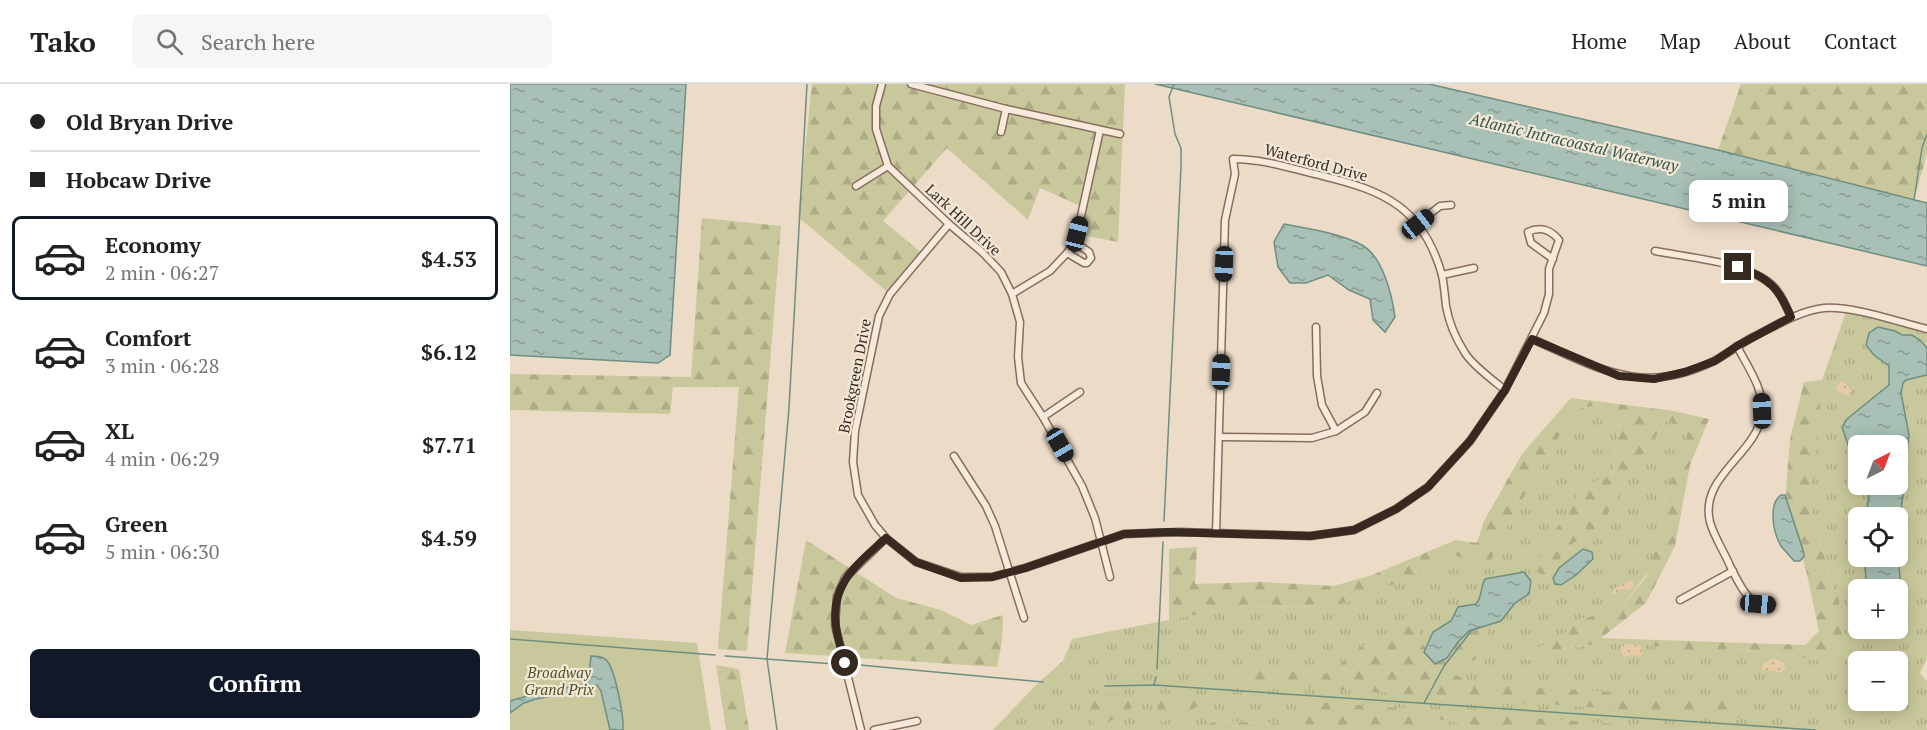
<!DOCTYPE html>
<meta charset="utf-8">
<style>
body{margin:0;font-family:"PT Serif",serif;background:#f6f6f6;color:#222;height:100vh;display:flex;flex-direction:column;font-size:22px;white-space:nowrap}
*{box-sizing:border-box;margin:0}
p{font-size:20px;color:#767676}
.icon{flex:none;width:33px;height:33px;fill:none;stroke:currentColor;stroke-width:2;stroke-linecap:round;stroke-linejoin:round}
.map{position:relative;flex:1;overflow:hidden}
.side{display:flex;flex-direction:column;background:#fff;width:510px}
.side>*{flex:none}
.top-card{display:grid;align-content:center;height:132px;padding:0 30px;background:#fff}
.needle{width:39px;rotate:42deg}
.buttons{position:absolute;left:1338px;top:351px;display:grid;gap:12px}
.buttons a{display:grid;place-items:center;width:60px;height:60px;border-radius:9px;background:#fff;box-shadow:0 3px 15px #0003;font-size:30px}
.end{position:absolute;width:27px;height:27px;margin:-14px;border:8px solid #372820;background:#fff;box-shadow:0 0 0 3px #fff}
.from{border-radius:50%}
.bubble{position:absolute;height:42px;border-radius:9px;background:#fff;box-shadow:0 3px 15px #0003;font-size:20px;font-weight:800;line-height:42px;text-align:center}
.car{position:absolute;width:18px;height:36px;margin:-18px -9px;border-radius:8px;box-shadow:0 0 4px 2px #0007;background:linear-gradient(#222 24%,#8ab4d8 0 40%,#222 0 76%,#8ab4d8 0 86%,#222 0)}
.top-card b{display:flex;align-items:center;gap:21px;height:57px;font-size:22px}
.top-card b+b{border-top:2px solid #e0e0e0}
.top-card i{width:15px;height:15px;background:#222}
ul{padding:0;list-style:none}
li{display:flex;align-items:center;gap:18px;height:84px;margin:0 12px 9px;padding:0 18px;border:3px solid transparent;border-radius:9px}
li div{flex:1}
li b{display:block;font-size:22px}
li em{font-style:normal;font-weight:800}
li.on{border-color:#111827}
li>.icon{width:54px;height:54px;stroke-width:1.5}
.action{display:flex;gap:12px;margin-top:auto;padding:12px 30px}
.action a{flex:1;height:69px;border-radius:9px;background:#111827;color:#fff;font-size:24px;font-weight:800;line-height:69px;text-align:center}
header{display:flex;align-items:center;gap:36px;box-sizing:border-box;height:84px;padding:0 30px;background:#fff;border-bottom:2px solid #e0e0e0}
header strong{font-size:28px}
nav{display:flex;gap:33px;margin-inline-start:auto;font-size:21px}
.search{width:420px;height:54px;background:#f6f6f6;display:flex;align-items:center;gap:15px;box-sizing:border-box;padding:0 21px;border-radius:9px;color:#767676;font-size:22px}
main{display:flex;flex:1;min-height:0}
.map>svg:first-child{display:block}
</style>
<header>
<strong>Tako</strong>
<div class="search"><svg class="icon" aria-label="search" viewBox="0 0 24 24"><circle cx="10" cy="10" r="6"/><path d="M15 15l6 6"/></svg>Search here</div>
<nav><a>Home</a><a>Map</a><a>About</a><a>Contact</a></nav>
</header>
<main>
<section class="side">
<div class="top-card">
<b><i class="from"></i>Old Bryan Drive</b>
<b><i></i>Hobcaw Drive</b>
</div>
<ul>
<li class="on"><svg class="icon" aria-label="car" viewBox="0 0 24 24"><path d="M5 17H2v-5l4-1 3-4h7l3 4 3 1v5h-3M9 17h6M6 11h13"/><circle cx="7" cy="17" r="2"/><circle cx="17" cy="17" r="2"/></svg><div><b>Economy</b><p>2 min · 06:27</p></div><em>$4.53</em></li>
<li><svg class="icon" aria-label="car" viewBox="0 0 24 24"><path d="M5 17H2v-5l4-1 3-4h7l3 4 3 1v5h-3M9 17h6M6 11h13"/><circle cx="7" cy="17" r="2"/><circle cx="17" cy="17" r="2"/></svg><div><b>Comfort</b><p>3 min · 06:28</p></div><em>$6.12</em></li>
<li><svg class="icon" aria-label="car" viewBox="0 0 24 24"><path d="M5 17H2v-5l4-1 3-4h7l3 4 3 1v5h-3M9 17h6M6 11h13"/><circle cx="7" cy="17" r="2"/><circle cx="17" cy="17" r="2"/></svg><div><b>XL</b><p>4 min · 06:29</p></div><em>$7.71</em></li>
<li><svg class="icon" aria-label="car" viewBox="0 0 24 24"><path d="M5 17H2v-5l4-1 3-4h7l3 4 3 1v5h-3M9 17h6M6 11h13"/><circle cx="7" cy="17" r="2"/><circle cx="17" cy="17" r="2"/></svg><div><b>Green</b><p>5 min · 06:30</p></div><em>$4.59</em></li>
</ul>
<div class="action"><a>Confirm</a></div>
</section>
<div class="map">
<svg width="1417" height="646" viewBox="0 0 1417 646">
<defs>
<pattern id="grass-tufts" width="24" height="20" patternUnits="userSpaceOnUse" patternTransform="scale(1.5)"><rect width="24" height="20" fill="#c9c89c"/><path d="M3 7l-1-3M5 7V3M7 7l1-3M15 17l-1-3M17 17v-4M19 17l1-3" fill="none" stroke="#adac86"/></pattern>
<pattern id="forest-firs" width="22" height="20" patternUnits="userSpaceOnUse" patternTransform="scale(1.5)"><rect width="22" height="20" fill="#c9c89c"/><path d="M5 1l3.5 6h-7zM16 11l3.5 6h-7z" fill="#adac86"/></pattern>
<pattern id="sand-dots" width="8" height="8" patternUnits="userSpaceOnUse" patternTransform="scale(1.5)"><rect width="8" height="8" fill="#e5cca6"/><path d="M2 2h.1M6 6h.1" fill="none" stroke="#c5af8f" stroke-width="1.8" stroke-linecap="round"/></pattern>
<pattern id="water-ripples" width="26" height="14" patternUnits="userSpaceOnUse" patternTransform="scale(1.5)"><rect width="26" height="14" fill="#a8c0b5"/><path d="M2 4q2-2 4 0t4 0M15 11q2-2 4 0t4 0" fill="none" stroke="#8a9c93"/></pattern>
</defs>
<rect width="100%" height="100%" fill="#ecdbc7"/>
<!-- grass -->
<path fill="url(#grass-tufts)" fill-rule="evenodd" d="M1337,225l80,20v329l-7,15 7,8v49h-640l-1,-6 -69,-3 -23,9h-201l43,-45 27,-24 9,-22 162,-32 101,-1 79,-29 40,-22 33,13 20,-42 68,-117 24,-4 20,18 -7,53 -60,63 -20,30 14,7 84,-103 36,-52 25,7 -25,67 -7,43 -10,33 -29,38 -39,10 -21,18 -36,18 2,5 34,-11 61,-8 110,7 87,12 16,-68 -25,-92 13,-120zM1348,362h40v38h-40zM1348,434h40v38h-40zM1348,506h40v38h-40zM1348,578h40v38h-40z"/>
<!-- forest -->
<g fill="url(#forest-firs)">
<path d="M302,0h313l-7,158 -41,-8 6,-27 -43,-19 -12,32 -81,-72 -64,73 41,34 -34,39 -92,-77z"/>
<path d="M1231,0h186v70l-13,46 -196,-50z"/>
<path d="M192,134l79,8 -34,425 -29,-2 21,-262h-66l-3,27 -160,-4v-36l181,3z"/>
<path d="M1312,296l-5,61 -8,59 25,92 4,2 6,57 -26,9 -86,-12 -6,8 -105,-15 -61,8 -34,11 -3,-5 37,-18 21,-18 39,-10 26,-32 13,-39 7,-43 24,-67 -24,-7 -36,52 -38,70 -18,-1 -28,34 -15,-6 53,-86 28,-8 7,-53 -20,-18 -24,4 -68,117 -20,43 -33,-14 -40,22 -79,29 -101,1 -65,13v-71l28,-2 -2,37 68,-2 71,4 38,-11 84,-35 21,3 7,-22 38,-67 49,-56 102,13 36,8 -19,46 -15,81 -29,57 -45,35 204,7 14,-14 -13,-61 -21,-68 5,-63 14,-57z"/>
<path d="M296,456l90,58 45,12 30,15 32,-10 -1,26 -5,26 -212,-14z"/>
<path d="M963,537l15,9 -8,27 -30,15 24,12 123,7 98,9 49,1 13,18 -455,-32 34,-19 26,-22 28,-13 29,-9 1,17 8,9z"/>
<path d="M206,581l23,4 10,61h-23z"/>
<path d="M735,582l62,4 -4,13 -67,-2z"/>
<path d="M643,608l59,8 -50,23z"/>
<path d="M576,610h39l8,13 -38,23z"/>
<path d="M794,617l390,29h-212l-47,-12 -13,12h-93l-31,-8z"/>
<path d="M706,637l70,3 1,6h-93z"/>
</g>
<!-- sand -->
<g fill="url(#sand-dots)">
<path d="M1331,297l3,1 7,8 -2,6 -11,-4 -2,-5z"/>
<path d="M1120,497l5,3 -1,3 -5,3 -8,-1 -7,6 -2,-2 3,-5z"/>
<path d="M1113,560l17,1 3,8 -2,3 -9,-1 -9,2 -2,-10z"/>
<path d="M1265,574l9,4 2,6 -5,4 -19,-2c-1,-6 7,-11 13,-12z"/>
</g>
<!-- park -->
<path fill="#c9c89c" d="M0,546l187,13 14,87h-201z"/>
<!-- water -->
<g fill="url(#water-ripples)" stroke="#6f8e82" stroke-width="1.5">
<path d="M0,0h176l-16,271 -12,8 -148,-8z"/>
<path d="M645,0h274l289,66 209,53v63z"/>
<path d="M774,140c25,5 55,9 78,21 21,12 30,50 33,72l-10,15 -12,-12 -3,-21 -21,-9 -21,-15 -22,8h-16l-12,-16 -4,-25z"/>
<path d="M1368,243l17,4 7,4h10l8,5 7,8v27l-21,5 -3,3 -2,10 8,42 -8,76 -2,57 4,39 -5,7v-24l-31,-1 -2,-21 3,-11 30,-1v-38l-31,-1c-1,-11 2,-22 5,-32l26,-1v-38h-40v28l-16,-47 5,-8 42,-34v-19l-15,-11 -8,-10 3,-12z"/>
<path d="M1271,411h4l18,55 1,6 -4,5h-6c-4,-5 -9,-10 -13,-15 -8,-13 -13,-42 0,-51z"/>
<path d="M1073,465l9,3 1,7 -17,16 -15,10 -6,-1 -2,-6 6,-10z"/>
<path d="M1014,488l7,9 -2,13 -14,9 -14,18 -32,10 -11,11 -11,16 -12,6 -11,-12 9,-20 18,-11 7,-14 18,-3c7,-8 4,-17 9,-25z"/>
<path d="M81,572c4,0 10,0 14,3 10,6 19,59 18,71h-13l-9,-39 -4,-6 -7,4 -54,10 -12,4 -14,10v-12l31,-9 47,-8z"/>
</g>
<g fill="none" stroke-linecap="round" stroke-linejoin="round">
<!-- stream -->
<g stroke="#6f8e82" stroke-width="1.5">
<path d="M1404,116l8,-52 5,-14"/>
<path d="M654,437l17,-354v-19l-6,-14 -6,-37 5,-13"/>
<path d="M0,555l205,16"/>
<path d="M215,572l110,8"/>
<path d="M350,581l183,17"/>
<path d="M647,585l6,-127"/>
<path d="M644,601l2,-8"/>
<path d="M595,602l49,-1 661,45"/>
<path d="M914,619l20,-37 28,-36"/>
<path d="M267,646l-10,-71 22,-251 18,-324"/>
</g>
<!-- minor casing -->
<g stroke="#866d5e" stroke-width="9">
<g id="minor">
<path d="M372,0l-6,22v23l12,37 61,58 33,28 19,20 11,22 8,28 -2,35 3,26 22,34 39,69 13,32 15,59"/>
<path d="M401,0l95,25 114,25"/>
<path d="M491,48l5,-23"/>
<path d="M346,102l32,-20"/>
<path d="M908,139l22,-17 11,-1"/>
<path d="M439,140l-59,70 -11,22 -24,115 -2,31 5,33 17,30 11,13 30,24 45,15h31l33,-9 99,-34 56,-2 130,4 44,-6 42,-21 32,-22 42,-46 35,-51 39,-77 5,-19v-25l10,-29c-8,-10 -19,-14 -31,-8l3,11 22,16"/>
<path d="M1145,167c35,7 96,11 120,37 8,9 11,19 16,29"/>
<path d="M557,169l17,10h3l4,-5 -2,-6 -15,-10"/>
<path d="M932,191l32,-7"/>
<path d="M502,210l38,-23 18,-19 9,-18 23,-104"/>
<path d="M806,243l1,49 5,29 14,26"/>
<path d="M1022,255c67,29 109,58 182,22 13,-7 26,-17 39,-24 22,-11 46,-26 71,-29 30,-2 74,14 103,21"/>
<path d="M1227,262c10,20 28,44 25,68 -6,41 -63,62 -52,108 4,15 15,31 21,46 6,11 15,32 28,36 3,1 9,0 13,0"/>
<path d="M533,333l37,-25"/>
<path d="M709,353l93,1 24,-7 29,-19 12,-19"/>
<path d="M444,372l32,50 9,20 29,92"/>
<path d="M706,449l9,-313 10,-46 -2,-15c31,0 60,10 90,17 62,15 100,32 119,99 2,10 3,21 4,31 3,17 10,33 19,47 8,13 28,27 40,37"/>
<path d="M1170,516l53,-29"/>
<path d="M351,646l-26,-105 2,-29 8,-18 41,-40"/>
<path d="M364,646l43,-9"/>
</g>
</g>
<!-- minor -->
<use href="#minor" stroke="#f7eada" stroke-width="6"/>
</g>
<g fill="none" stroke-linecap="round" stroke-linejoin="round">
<!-- route -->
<path stroke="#372820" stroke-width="8" d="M335,579c-3,-12 -8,-25 -9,-37 -6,-43 22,-62 50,-88l30,24 45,16 31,-1 33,-9 99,-34 45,-2 141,4 44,-6 42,-21 32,-22 42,-46 35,-51 27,-51 87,37 35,3 31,-7 30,-11 22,-15 54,-29c-12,-29 -23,-40 -53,-50"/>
</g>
<g text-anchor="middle" stroke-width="4.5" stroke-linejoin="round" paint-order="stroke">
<!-- street labels -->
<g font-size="15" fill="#372820" stroke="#f3e7d6">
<text transform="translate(806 79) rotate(15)" y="5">Waterford Drive</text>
<text transform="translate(453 136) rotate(43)" y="5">Lark Hill Drive</text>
<text transform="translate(345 292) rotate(-79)" y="5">Brookgreen Drive</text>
</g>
<!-- park labels -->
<g font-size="15" font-style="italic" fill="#4e5328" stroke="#f3e7d6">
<text x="49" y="594">Broadway<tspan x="49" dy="17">Grand Prix</tspan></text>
</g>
<!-- water labels -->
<g font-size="16" font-style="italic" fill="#31564e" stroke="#f3e7d6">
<text transform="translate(1064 58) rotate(13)" y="6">Atlantic Intracoastal Waterway</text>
</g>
</g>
</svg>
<div class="buttons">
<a><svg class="needle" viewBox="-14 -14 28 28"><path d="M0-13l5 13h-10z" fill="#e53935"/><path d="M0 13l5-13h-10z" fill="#767676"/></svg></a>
<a><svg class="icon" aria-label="locate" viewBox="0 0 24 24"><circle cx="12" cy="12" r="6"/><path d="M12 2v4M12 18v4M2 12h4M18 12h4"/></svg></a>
<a>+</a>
<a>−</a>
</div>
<i class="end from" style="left:335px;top:579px"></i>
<i class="end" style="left:1228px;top:183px"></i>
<div class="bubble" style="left:1179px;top:96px;width:99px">5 min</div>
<i class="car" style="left:908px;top:140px;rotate:52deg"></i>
<i class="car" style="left:567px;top:150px;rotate:14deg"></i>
<i class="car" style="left:714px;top:180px;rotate:182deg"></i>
<i class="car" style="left:711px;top:288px;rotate:2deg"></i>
<i class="car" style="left:1252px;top:327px;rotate:358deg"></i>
<i class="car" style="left:550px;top:361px;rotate:150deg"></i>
<i class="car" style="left:1248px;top:520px;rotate:94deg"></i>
</div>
</main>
